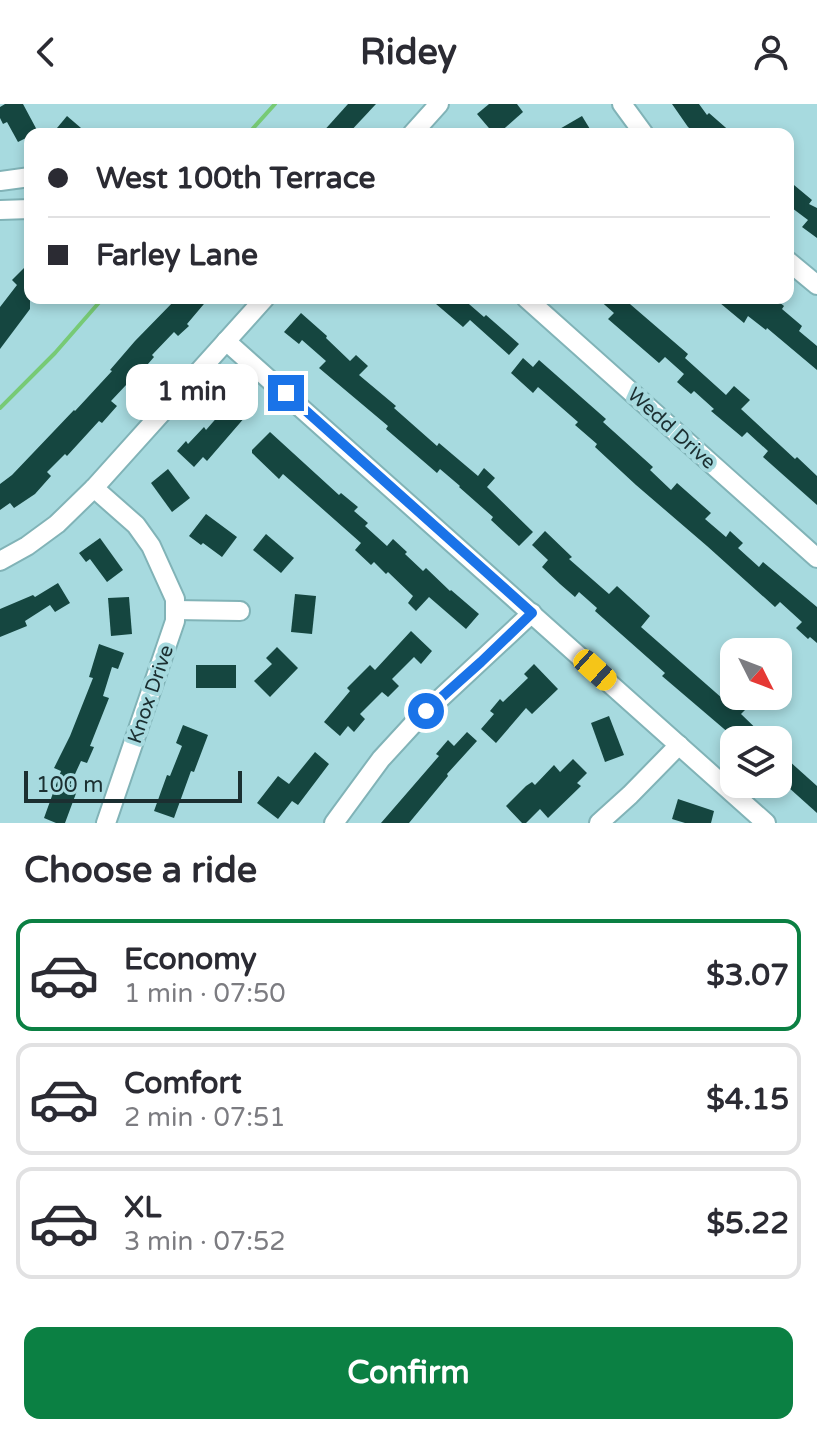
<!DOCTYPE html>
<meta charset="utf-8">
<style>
body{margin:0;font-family:"Varela Round",sans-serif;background:#f2f2f3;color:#2b2b33;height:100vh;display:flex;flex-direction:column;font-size:30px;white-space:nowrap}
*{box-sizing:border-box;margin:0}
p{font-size:26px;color:#7c7c81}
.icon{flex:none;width:44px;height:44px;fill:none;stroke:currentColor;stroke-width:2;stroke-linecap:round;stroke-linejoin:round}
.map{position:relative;height:719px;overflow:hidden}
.details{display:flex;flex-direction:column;background:#fff;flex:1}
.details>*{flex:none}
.banner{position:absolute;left:24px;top:24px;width:770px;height:176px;border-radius:16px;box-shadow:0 4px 12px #0003;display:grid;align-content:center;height:176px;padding:0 24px;background:#fff}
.needle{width:52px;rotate:132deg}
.buttons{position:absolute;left:720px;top:534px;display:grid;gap:16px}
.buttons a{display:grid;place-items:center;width:72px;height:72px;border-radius:16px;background:#fff;box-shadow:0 4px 12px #0003;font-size:40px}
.scale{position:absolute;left:24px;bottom:20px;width:218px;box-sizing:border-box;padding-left:8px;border:4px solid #1b2f31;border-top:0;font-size:22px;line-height:28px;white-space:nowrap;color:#1b2f31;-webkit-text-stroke:6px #a7dadf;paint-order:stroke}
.end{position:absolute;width:36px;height:36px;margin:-18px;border:10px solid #1a73e8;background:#fff;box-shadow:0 0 0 4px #fff}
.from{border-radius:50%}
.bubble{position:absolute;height:56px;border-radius:16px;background:#fff;box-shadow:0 4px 12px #0003;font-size:26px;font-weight:700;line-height:56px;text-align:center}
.car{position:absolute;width:24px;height:48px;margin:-24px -12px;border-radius:10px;box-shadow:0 0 6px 2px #0007;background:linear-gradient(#f5c518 24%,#345 0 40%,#f5c518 0 76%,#345 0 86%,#f5c518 0)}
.banner b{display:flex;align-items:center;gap:28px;height:76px;font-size:30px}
.banner b+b{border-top:2px solid #e1e1e2}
.banner i{width:20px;height:20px;background:#2b2b33}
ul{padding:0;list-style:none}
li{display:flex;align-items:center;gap:24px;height:112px;margin:0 16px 12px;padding:0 8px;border:4px solid #e1e1e2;border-radius:16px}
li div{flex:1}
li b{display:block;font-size:30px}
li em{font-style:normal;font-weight:700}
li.active{border-color:#0b8043}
li>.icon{width:72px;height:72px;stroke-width:1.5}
h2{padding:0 24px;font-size:36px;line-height:96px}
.primary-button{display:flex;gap:16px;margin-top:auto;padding:16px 24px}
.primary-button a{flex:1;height:92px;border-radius:16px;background:#0b8043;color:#fff;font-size:32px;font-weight:700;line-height:92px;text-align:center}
header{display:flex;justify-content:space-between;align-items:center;height:104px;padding:0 24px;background:#fff;font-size:36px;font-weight:700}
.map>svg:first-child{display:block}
</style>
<header><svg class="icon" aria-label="back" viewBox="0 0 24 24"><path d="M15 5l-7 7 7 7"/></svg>Ridey<svg class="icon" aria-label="person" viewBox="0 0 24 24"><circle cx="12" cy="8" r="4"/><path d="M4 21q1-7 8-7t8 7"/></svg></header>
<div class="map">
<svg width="817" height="719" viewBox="0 0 817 719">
<rect width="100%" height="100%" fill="#a7dadf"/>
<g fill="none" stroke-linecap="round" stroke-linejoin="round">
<!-- stream -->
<g stroke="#77ca75" stroke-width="4">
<path d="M248,30l27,-30"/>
<path d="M0,304l55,-55 48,-55"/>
</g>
</g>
<!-- building -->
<g fill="#154640">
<path d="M5,0h18l15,28 -8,2v2l-12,6 -11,-20 -4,2 -3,-6v-11z"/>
<path d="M348,0h28l-28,30h-27z"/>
<path d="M489,0h28l6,8 -25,22h-4l-17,-20z"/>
<path d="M672,0h27l8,11 2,-2 24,21h-37l-8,-7z"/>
<path d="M67,12l21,18h-36z"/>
<path d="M582,12l11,18h-42z"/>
<path d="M788,76l24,20 -3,4 8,4v30l-15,-11 6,-7 -20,-15z"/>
<path d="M30,158v47l-30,40v-42l17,-22 -5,-5z"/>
<path d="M177,194h32l-22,26 2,2 -11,10 -4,-4 -22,23 2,2 -25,29 -2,-2 -16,17 6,5 -15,17 -3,-2 -32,35 -2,-2 -18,18 4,4 -16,18 -21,14 -4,-5 -10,7v-26l12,-9 62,-65 1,1 37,-40 -2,-1 25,-29z"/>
<path d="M429,194h33l22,19 2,-2 33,29 -10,11 -39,-35 -7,7z"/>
<path d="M597,194h26l65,56 -3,4 41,37 8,-9 16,14 -9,9 54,50 2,-2 20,19v29l-54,-48 5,-6 -21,-19 -5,5 -31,-26 3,-2 -20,-18 -3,3 -14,-12 7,-8 -19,-17 -6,6 -51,-44 6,-6z"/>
<path d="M714,194h60l10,8 -2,3 20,17 -3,5 18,15v24l-50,-42 -1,2 -18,-14 -4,7z"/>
<path d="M301,209l26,23 -1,2 24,23 6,-6 12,11 -9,9 37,31 -2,2 43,38 2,-3 39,33 6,-8 11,10 -8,9 46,45 -14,14 -28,-26 2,-3 -34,-30 1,-1 -20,-17 -3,4 -51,-44 2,-3 -69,-58 7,-7 -24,-21 -3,4 -15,-12z"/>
<path d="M523,254l10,9 6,-7 67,59 -3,3 50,45 -3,3 21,20 6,-7 34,30 -6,6 21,18 4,-6 13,12 -5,5 21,19 4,-5 54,45v36l-7,-6 -2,2 -12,-11 6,-6 -22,-20 -5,5 -68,-61 -71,-61 -41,-38 2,-3 -22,-19 3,-3 -40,-35 -5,6 -22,-20z"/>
<path d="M231,286l21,19 -45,52 -4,-4 -9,10 -17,-16 9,-10 2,3 16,-17 2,3 21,-24 -5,-5z"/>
<path d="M270,328l69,63 2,-2 17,14 -4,4 14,12 -3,3 22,20 6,-7 14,13 -2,2 18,17 3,-3 24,23 1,-1 28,24 -13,15 -37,-32 -13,14 -8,-8 5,-7 -25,-24 -2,2 -12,-12 -3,3 -16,-15 6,-7 -78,-69 -4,5 -27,-26v-3z"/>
<path d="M168,365l22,29 -18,14 -21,-29z"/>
<path d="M206,410l31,23 -15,20 -19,-14 -2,2 -12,-9z"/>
<path d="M545,427l27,26 -3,2 40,35 8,-8 33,30 -9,11 90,79 4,-5 10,9 -4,4 27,26h-31l-75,-64 3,-3 -70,-62 2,-3 -18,-16 -4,5 -15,-13 -18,-17 6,-7 -16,-15z"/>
<path d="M266,430l28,24 -13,15 -28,-23z"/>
<path d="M100,434l23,32 -16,12 -17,-23 -4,3 -7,-9z"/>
<path d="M58,479l12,20 -15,9 -5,-7 -25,16 2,5 -27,11v-28l33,-14 2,2z"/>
<path d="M295,490l21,2 -4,38 -21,-2z"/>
<path d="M129,493l3,37 -21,2 -3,-38z"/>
<path d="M411,527l21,20 -11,13 -7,-7 -22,22 7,7 -11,11 -6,-5 -22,22 5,5 -11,13 -6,-6 -8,10 -16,-14 26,-31 -3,-3 23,-23 5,5z"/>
<path d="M99,540l25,9 -6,16 -6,-2 -9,29 6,2 -19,48 4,1 -7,16 -6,-2 -11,24 8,3 -13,35h-9l-12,-5 17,-47 -7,-3 16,-32 23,-58 -4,-1z"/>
<path d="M277,543l21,21 -28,29 -16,-16 18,-17 -6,-6z"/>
<path d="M534,560l24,25 -26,25 -6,-6 -30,35 -15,-14 13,-15 -4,-3 10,-12 3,3 25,-24 -4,-4z"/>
<rect x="196" y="561" width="40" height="23"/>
<path d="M609,612l15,39 -19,7 -14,-39z"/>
<path d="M183,621l25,10 -14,37 -3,-1 -17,47 -20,-7 13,-36 3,1 12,-30 -6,-3z"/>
<path d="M467,628l10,9 -30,33 1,2 -39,47h-28l58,-67 -3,-2 12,-14 6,6z"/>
<path d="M778,647l39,35v27l-39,-35z"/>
<path d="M315,648l14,12 -31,41 -6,-4 -14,18 -21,-16 21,-27 11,8z"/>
<path d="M573,655l14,14 -10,10 4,3 -33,32 -8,-9 -14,14h-4l-16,-17 20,-20 6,-4 3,3 19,-20 6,7z"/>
<path d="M678,695l36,12 -3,12h-26l-13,-4z"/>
</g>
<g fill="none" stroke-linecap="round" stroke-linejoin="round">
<!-- street casing -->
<g stroke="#81b3b7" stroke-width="22">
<g id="street">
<path d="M622,0l22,30"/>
<path d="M412,30l27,-30"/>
<path d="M0,77l30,-4"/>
<path d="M0,106l30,-1"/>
<path d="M788,157l29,24"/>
<path d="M526,194l291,260"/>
<path d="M226,237l540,482"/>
<path d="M94,384l42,37 15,21 24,53v22l-69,202"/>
<path d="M0,457l27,-15 30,-22 37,-36 171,-190"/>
<path d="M175,506l65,1"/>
<path d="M334,719l47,-64 34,-37 117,-109"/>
<path d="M599,719l31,-28 49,-50"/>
</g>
</g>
<!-- street -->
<use href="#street" stroke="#fff" stroke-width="18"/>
</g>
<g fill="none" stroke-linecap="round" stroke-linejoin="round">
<!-- route -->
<path stroke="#1a73e8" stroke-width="10" d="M286,289l246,220 -51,49 -55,49"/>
</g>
<g text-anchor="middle" stroke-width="8" stroke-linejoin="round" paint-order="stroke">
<!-- street labels -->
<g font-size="20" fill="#1b2f31" stroke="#a7dadf">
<text transform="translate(672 324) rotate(42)" y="7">Wedd Drive</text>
<text transform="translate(150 590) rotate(-71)" y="7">Knox Drive</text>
</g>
</g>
</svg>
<div class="buttons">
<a><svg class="needle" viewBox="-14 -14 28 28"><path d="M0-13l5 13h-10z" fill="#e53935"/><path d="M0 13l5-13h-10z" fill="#7c7c81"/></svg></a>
<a><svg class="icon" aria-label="layers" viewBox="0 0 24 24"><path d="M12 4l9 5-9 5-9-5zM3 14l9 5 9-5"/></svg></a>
</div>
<div class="scale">100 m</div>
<i class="end from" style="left:426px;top:607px"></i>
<i class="end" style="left:286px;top:289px"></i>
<div class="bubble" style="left:126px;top:260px;width:132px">1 min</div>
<i class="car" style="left:595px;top:566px;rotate:132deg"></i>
<div class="banner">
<b><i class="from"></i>West 100th Terrace</b>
<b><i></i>Farley Lane</b>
</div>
</div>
<section class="details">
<h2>Choose a ride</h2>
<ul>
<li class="active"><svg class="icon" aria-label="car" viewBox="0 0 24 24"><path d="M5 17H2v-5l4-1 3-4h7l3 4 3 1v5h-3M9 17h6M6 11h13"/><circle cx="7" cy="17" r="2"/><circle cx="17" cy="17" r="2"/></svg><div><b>Economy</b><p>1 min · 07:50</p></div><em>$3.07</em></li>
<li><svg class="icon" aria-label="car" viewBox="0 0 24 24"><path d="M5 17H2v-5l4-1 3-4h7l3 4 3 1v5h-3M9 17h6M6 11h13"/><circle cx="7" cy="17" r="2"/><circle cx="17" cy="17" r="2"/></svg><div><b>Comfort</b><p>2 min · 07:51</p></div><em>$4.15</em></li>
<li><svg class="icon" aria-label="car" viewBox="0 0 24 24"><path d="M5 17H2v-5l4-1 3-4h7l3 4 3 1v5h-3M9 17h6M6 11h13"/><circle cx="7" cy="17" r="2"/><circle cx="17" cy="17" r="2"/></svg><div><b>XL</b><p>3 min · 07:52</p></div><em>$5.22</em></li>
</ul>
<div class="primary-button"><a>Confirm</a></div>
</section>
